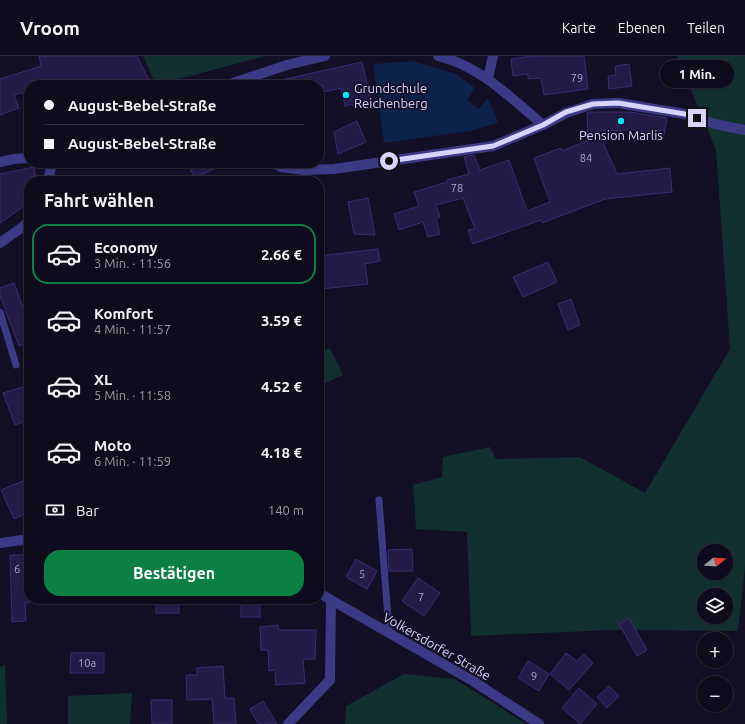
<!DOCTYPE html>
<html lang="de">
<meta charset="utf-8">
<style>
body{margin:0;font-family:Ubuntu,sans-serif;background:#171425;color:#f1f3f6;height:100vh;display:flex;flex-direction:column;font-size:15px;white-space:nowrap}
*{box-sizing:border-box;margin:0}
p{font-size:13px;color:#9b9ba3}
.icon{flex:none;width:22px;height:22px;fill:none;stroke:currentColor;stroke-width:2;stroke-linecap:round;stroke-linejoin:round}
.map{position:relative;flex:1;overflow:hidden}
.sheet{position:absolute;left:24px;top:120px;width:300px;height:428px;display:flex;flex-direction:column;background:#0e0b1c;border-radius:16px;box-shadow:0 1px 3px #0004,0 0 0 1px #2e2b3b}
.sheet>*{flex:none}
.top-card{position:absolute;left:24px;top:24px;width:300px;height:88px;border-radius:16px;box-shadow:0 1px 3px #0004,0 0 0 1px #2e2b3b;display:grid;align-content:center;height:88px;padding:0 20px;background:#0e0b1c}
.needle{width:26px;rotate:73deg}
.buttons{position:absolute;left:697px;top:488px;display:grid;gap:8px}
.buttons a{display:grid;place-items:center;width:36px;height:36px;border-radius:50%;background:#0e0b1c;box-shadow:0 1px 3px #0004,0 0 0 1px #2e2b3b;font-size:20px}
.end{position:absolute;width:18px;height:18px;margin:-9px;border:5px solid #d9d4ff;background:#111;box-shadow:0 0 0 2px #111}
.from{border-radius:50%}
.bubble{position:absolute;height:28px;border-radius:14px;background:#0e0b1c;box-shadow:0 1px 3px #0004,0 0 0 1px #2e2b3b;font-size:13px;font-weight:700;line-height:28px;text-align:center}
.top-card b{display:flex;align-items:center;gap:14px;height:38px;font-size:15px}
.top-card b+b{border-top:1px solid #2e2b3b}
.top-card i{width:10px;height:10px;background:#f1f3f6}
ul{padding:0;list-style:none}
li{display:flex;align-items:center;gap:12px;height:60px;margin:0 8px 6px;padding:0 12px;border:2px solid transparent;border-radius:16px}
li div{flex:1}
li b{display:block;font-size:15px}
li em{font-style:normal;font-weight:700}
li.on{border-color:#0b8043}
li>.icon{width:36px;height:36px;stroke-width:1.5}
h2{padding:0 20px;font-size:18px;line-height:48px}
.pay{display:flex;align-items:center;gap:10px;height:44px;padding:0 20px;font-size:15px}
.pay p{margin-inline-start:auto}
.cta{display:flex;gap:8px;margin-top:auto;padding:8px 20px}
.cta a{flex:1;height:46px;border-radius:16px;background:#0b8043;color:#fff;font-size:16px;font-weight:700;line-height:46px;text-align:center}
header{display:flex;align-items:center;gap:24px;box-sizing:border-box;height:56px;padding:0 20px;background:#0e0b1c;border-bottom:1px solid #2e2b3b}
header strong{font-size:19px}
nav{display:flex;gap:22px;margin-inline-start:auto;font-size:14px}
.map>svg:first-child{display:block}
</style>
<header>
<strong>Vroom</strong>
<nav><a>Karte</a><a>Ebenen</a><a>Teilen</a></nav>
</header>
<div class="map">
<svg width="745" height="668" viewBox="0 0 745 668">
<rect width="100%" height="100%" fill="#130f26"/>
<!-- green -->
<g fill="#12302f" fill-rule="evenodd">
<path d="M143,0h122l-109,29z"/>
<path d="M677,0h68v510l-7,65 -124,-1 -143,6 -4,-104 -51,-3 -3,-44 29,-8 1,-20 47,-10 6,12 84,-2 65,36 85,-144 -14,-199zM704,495h22v22h-22zM704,539h22v22h-22z"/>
<path d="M330,292l13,27 -24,11v-33z"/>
<path d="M5,609l2,59h-7v-57z"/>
<path d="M404,618l51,5 71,45h-181l1,-18z"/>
<path d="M132,637l-2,31h-62v-28z"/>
</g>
<!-- water -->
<path fill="#0c2248" d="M413,5l43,13 19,14 -8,12 12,9 9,-11 10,25 -28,8 -86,12 -11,-79z"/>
<!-- building -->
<g fill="#241b47" stroke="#3b2d73">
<path d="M39,0h98l12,24 -9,5h-111v6l-15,4 5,13 -19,7v-36l41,-13z"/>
<path d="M532,0h52l4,33 -44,6 -3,-17 -13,1v-5l-15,2 -2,-17z"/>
<path d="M362,6l9,38 -26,6 -4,-18 -17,4 -2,-7h-40l-1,-5z"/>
<path d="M629,8l3,22 -23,3 -1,-13 8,-1 -1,-9z"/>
<path d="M590,56h40l37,6 -3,17 -31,-5 -35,1 19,43 53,-6 2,24 -67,7 -63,24 -1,-3 -68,24 -5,-14 7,-1 -12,-31 -27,7 4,12 -4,1 4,16 -12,3 -5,-15 -24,8 -5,-16 25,-8 -5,-14 33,-10v-2l22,-6 -5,-17 10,-2 6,15 29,-10 18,51 23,-9 -16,-44 27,-10 1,3 26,-11 -1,-27z"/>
<path d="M357,65l9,21 -28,12 -4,-22z"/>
<path d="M187,107h39l-31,15z"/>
<path d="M34,111l2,14h-7v8l-6,1 4,14 -27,19v-49z"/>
<path d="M368,142l7,37 -21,-1 -6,-32z"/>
<path d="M378,193l2,12 -15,3 3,20 -47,5 -2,-33z"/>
<path d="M548,206l9,20 -34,15 -10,-20z"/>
<path d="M14,227l15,41v18l-10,4 -19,-50v-8z"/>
<path d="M571,243l9,26 -12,5 -10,-26z"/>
<path d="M29,329v35l-14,5 -12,-32z"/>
<path d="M25,424l4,10v22l-15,7 -13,-29z"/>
<path d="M412,493l1,22h-24l-1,-21z"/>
<path d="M10,499h15v33h4v15h-4l1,18 -14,1z"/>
<path d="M356,503l21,12 -10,18 -21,-12z"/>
<path d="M418,522l22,15 -16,23 -22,-15z"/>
<rect x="156" y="543" width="23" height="14"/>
<rect x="241" y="543" width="19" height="18"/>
<path d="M629,562l18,32 -10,6 -18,-32z"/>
<path d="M278,569l1,5h37l-1,29h-12l2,24 -29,2 -1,-15 -6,1 -1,-21h-7l-1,-23z"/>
<path d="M71,597h33v20h-34z"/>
<path d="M566,597l11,8 7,-7 9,9 -24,27 -19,-16z"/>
<path d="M528,605l21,13 -10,17 -21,-13z"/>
<path d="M223,610l2,32h9l2,26h-22l-2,-25 -25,1 -1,-25h11v-7z"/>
<path d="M609,630l10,10 -12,12 -10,-11z"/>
<path d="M579,632l18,16 -17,20 -18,-16z"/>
<path d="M151,644h21v24h-20z"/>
<path d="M263,645l14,23h-19l-8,-15z"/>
</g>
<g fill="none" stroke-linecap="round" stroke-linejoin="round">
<!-- lane -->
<g stroke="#3d3a85" stroke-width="7">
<path d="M0,256l16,53"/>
<path d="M379,444l10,132"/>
</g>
<!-- street -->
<g stroke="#3d3a85" stroke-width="10">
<path d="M438,0c42,10 73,42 105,69"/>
<path d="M488,22l5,-22"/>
<path d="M227,29l60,-20 38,-9"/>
<path d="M0,106l14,-3 15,-1"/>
<path d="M275,107l6,4 23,3 30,-1 159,-23 50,-21 23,-12 27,-9 25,-1 67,11 30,10 30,6"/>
<path d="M48,125l4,-18"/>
<path d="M0,187l24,-17 5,-6"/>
<path d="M0,487l29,-4"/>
<path d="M319,537l154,88 66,43"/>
<path d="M288,668l42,-44 1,-80"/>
</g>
</g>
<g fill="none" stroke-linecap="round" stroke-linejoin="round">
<!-- route -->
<path stroke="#d9d4ff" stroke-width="5" d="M389,105l104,-15 50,-21 23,-13 27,-8 25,-1 67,11 12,4"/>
</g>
<!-- markers -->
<g fill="#00e5ff" stroke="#130f26" stroke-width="1.5">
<circle cx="346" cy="39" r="4"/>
<circle cx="621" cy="65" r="4"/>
</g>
<g text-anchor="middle" stroke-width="3.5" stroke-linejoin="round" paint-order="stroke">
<!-- number labels -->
<g font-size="11" fill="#aca6d1">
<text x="577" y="26">79</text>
<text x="586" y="106">84</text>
<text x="457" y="136">78</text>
<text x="17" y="517">6</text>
<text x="362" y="522">5</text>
<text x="421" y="545">7</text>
<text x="87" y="611">10a</text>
<text x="534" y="624">9</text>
</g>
<!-- poi labels -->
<g font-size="13" fill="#d9d4ff" stroke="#130f26" text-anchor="start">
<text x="354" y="37">Grundschule<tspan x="354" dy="15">Reichenberg</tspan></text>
<text x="621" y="84" text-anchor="middle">Pension Marlis</text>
</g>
<!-- street labels -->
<g font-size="13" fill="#d9d4ff" stroke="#130f26">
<text transform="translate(437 590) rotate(30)" y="5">Volkersdorfer Straße</text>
</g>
</g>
</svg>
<div class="buttons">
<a><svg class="needle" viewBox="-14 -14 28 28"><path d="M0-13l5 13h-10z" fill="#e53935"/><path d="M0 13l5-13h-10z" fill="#9b9ba3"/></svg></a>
<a><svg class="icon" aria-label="layers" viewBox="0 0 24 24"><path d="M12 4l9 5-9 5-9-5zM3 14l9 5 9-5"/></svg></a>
<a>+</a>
<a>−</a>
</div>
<i class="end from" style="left:389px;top:105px"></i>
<i class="end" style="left:697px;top:62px"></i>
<div class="bubble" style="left:660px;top:4px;width:74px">1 Min.</div>
<div class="top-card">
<b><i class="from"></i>August-Bebel-Straße</b>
<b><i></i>August-Bebel-Straße</b>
</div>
<section class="sheet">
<h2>Fahrt wählen</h2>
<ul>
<li class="on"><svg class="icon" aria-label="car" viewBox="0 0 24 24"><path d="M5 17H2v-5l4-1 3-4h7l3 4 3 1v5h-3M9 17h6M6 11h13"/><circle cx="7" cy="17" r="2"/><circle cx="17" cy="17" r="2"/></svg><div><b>Economy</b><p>3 Min. · 11:56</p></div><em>2.66 €</em></li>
<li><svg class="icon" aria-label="car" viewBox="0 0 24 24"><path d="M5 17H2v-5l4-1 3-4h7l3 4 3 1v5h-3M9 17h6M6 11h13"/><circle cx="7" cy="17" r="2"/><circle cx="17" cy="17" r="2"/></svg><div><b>Komfort</b><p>4 Min. · 11:57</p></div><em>3.59 €</em></li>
<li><svg class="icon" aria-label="car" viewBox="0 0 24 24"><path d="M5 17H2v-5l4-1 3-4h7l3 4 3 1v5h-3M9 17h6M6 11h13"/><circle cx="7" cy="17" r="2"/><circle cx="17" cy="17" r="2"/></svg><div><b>XL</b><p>5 Min. · 11:58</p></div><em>4.52 €</em></li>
<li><svg class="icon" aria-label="car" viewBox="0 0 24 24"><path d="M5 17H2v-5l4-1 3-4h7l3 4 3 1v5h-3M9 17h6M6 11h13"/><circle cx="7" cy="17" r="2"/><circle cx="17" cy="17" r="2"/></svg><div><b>Moto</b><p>6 Min. · 11:59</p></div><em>4.18 €</em></li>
</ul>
<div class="pay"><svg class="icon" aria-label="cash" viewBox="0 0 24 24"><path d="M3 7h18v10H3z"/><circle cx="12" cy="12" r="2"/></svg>Bar<p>140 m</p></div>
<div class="cta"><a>Bestätigen</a></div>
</section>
</div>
